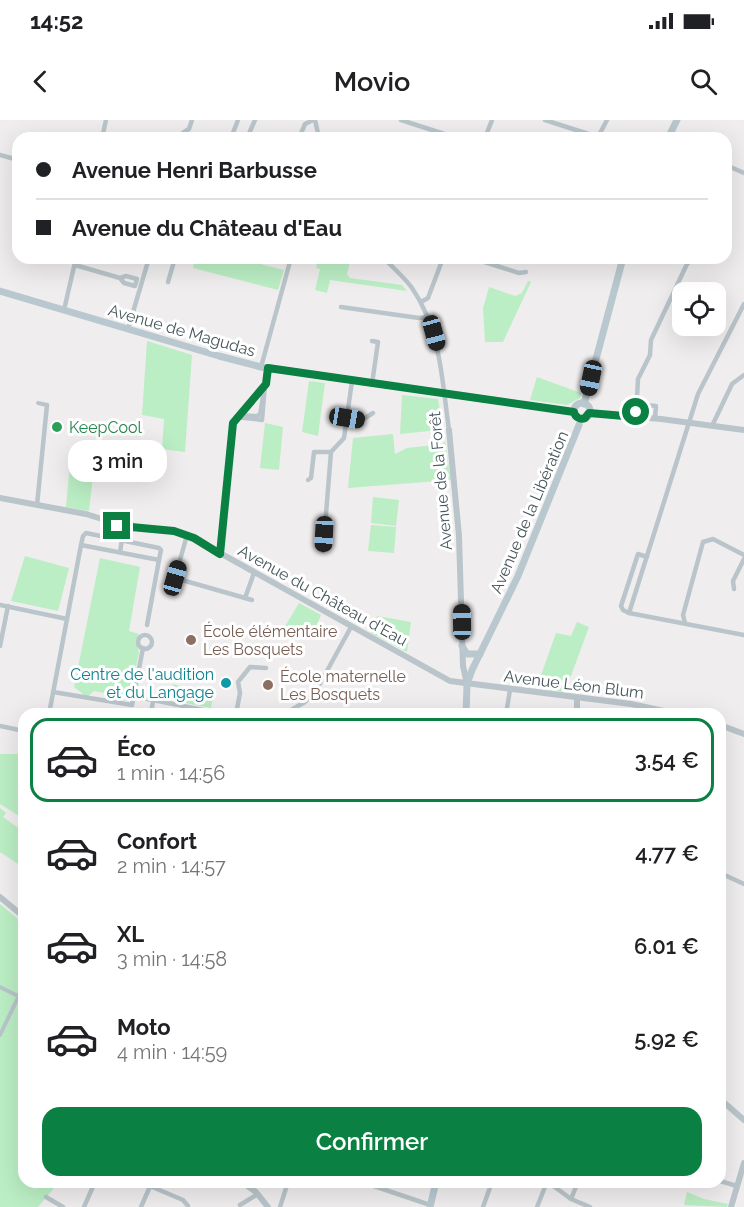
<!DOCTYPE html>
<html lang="fr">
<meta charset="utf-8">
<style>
body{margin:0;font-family:Raleway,sans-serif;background:#f6f6f6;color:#202124;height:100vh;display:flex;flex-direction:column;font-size:22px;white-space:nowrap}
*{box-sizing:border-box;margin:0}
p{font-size:20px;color:#757577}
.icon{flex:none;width:33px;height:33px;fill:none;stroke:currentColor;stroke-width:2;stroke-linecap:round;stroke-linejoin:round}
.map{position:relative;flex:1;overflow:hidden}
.sheet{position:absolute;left:18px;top:588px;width:708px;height:480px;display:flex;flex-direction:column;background:#fff;border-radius:18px;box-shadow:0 6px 24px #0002}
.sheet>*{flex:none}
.banner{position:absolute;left:12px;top:12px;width:720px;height:132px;border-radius:18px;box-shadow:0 6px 24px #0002;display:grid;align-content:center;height:132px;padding:0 24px;background:#fff}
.tools{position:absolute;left:672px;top:162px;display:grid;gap:12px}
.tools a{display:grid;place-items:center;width:54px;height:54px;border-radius:12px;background:#fff;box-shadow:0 6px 24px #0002;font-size:30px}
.end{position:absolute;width:27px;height:27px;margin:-14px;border:8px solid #0b8043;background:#fff;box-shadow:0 0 0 3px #fff}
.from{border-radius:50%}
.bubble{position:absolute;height:42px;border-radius:18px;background:#fff;box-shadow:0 6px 24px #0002;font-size:20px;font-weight:600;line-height:42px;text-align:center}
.car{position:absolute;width:18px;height:36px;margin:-18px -9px;border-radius:8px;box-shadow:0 0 4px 2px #0007;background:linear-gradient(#222 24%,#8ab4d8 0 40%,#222 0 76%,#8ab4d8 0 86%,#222 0)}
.banner b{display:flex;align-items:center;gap:21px;height:57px;font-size:22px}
.banner b+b{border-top:2px solid #e0e0e0}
.banner i{width:15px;height:15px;background:#202124}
ul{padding:10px 0 0;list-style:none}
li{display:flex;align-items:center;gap:18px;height:84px;margin:0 12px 9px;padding:0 12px;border:3px solid transparent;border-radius:18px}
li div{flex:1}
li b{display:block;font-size:22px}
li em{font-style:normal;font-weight:600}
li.on{border-color:#0b8043}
li>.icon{width:54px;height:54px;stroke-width:1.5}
.action{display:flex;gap:12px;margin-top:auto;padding:12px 24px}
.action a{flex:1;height:69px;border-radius:18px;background:#0b8043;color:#fff;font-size:24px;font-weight:600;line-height:69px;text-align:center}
.status{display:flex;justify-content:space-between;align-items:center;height:42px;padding:0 30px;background:#fff;direction:ltr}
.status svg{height:16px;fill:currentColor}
header{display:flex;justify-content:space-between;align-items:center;height:78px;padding:0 24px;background:#fff;font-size:27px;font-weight:600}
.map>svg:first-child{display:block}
</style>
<div class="status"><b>14:52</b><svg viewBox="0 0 49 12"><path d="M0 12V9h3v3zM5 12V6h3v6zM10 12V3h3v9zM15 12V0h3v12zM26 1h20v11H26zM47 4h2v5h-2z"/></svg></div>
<header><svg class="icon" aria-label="back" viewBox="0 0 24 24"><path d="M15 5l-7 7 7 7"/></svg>Movio<svg class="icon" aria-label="search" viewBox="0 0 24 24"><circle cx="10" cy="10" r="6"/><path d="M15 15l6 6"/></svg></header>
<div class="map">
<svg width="744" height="1087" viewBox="0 0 744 1087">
<rect width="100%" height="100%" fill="#f0edee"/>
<!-- green -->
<g fill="#bbeec4">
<path d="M195,138h41l48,12 -6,20 -85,-22z"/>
<path d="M318,138h33l-4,16 3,4 52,7 5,6 -77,-11 -3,13 -12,-3 5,-21 -4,-1z"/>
<path d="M528,161l3,1 -28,60h-18l-2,-34 6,-21 26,9 7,-3z"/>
<path d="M147,221l45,14 -7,97 -23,-3 2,-30 -22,-4z"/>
<path d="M537,257l44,16 -1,5 -13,7 -37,-5z"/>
<path d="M309,261l16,2 -7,53 -16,-4z"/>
<path d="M402,275l36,4 4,26 -3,1v4l-39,4z"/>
<path d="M265,303l18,4 -4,43 -19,-2z"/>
<path d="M393,314l2,20 12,-6 36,-4 2,-3 6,39 -103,8 5,-50z"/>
<path d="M70,344l24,4 -5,43 -23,-4z"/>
<path d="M373,377l26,3 -3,26 -25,-3z"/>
<path d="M371,405l25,2 -2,26 -26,-2z"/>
<path d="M25,436l44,12 -11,43 -47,-10z"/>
<path d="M100,438l40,9 -11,64 10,3 -2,10 2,8 -9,46 -36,-7 -7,6 -13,-10z"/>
<path d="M299,483l22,12 -10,25 -30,-7z"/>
<path d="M377,496l34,6 -4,30 -36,-19z"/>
<path d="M577,502l12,5 -24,65 -18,-2 3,-10 -9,-5 15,-42 15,3z"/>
<path d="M173,564l14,4h27l-3,20 -41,-8z"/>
<path d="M0,634h24v65l-24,-15z"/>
<path d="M0,688l6,5 -3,4 21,15v36l-24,-16z"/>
<path d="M0,784l24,20v258h35l-21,25h-38z"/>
<path d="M687,1072l17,7 24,5 -1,3 -43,-2z"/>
</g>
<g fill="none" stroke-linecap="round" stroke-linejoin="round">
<!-- pedestrian -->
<g stroke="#b9c5ca" stroke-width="4">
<path d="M260,273l3,1 -3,20 -3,2 -13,-1v-2z"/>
<path d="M38,283l9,2"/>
<path d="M0,867l18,9"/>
<path d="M0,915l24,-50"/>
</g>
<!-- minor -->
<g stroke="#b9c5ca" stroke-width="4.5">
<path d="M315,0l4,18"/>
<path d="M401,0l56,18"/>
<path d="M545,0l53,17 9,-17"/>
<path d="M102,18l4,-18"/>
<path d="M175,18l14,-9 3,-9"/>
<path d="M231,18l7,-18"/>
<path d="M247,18l8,-18"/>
<path d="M299,18l6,-14 8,-4"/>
<path d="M485,18l7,-18"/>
<path d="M0,35l18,5"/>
<path d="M726,45l18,8"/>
<path d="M384,138c9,10 21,20 28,30 29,42 30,93 37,142"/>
<path d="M472,138l47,15 7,-1"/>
<path d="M75,145l45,13 6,-2 11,3 -2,7 -11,-3 -4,-5"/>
<path d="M168,162l7,-24"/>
<path d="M421,182l7,-4 15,-40"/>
<path d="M341,187l78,11 11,-1"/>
<path d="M64,190l12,-52"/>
<path d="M128,209l21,-71"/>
<path d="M261,247l30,-109"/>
<path d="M372,264l6,-42 -6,-1"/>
<path d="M236,297l26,3 3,-35"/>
<path d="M636,297l2,-38 12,-24 1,-15 36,-76 7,-6"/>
<path d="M642,297l3,-12 11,1 -1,12"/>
<path d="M347,298l15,2 11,-7"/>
<path d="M712,306l20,-42 12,-9"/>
<path d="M308,360l3,-2 3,-26h17"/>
<path d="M37,385l10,-100"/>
<path d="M187,415l-12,43 77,22"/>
<path d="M81,425l2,-9 3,-3 73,15 2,2 -2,10"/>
<path d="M323,431l8,-99 13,-14 8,-57"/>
<path d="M120,432l3,-19"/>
<path d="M220,434l13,-131 3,-6 30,-33 2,-16"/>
<path d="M647,437l-9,-3 -17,52 2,4 6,3 69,-219 46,-90"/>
<path d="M734,469l-1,-8 11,-22"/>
<path d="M245,478l9,-25"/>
<path d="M0,485l67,14 -18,95"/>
<path d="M629,493l115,22"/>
<path d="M67,499l14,-74 78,15 -12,65"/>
<path d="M685,503l-2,-8 20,-73 10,-3 31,16"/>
<circle cx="145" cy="522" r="7"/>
<path d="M0,526l8,-40"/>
<path d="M53,572l79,13 11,-57"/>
<path d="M133,576l90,18"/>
<path d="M151,594l2,-13"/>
<path d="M236,594l4,-21 -2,-11 12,-15 16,1"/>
<path d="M284,594l21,-12 11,-11 35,-64"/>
<path d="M506,594l4,-24"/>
<path d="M0,606l24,5"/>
<path d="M720,753l24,11"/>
<path d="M720,1061l17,5"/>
<path d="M362,1062l68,23"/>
<path d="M548,1062l23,17 19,8"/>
<path d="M150,1066l33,14 5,6"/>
<path d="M46,1077l17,10"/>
<path d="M571,1079l7,-17"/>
<path d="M240,1085l18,-11"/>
<path d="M84,1087l11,-25"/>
<path d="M141,1087l11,-25"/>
<path d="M280,1087l8,-25"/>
<path d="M483,1087l9,-25"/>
<path d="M537,1087l10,-25"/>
</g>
<!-- tertiary -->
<g stroke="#b9c5ca" stroke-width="6">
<path d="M589,293l72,6 83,11"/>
<path d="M449,310l10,106 4,130 4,18"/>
<path d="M0,378l86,16 32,10"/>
<circle cx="124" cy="406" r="7"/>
<path d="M131,407l43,4 19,7 257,143 181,23 47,10"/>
<path d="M577,578v16"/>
<path d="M720,605l24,9"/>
<path d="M0,777l24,20"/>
<path d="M720,979l24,21"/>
<path d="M242,1062l14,10 12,15"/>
<path d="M731,1087l13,-44"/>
</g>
<!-- secondary -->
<g stroke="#b9c8cf" stroke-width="7">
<path d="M668,18l9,-18"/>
<path d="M0,171l219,65 42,11 313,45"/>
<circle cx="582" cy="291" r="8"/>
<path d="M584,284l39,-146"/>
<path d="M462,526l5,8h13"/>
<path d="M466,594l1,-30 5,-14 46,-94 61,-151"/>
<path d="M430,1087l6,-25"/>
</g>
</g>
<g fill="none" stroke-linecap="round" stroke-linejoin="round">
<!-- route -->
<path stroke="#0b8043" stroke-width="8" d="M117,406l1,4 5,3 5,-1 3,-5 43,4 20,7 26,16 13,-131 33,-39 2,-16 306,44c1,5 6,8 11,6l4,-5 47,4v-5"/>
</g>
<!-- markers -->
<circle fill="#2e9e5b" stroke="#fff" stroke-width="2" cx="57" cy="307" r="6"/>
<g fill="#8d6e63" stroke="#fff" stroke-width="2">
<circle cx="191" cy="520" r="6"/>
<circle cx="268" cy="565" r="6"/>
</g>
<circle fill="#0f9aa8" stroke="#fff" stroke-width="2" cx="226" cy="563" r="6"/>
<g text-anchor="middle" stroke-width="6" stroke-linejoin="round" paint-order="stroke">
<!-- street labels -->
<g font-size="16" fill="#46555a" stroke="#fff">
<text transform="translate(182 210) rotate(16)" y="6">Avenue de Magudas</text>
<text transform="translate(440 361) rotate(-95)" y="6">Avenue de la Forêt</text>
<text transform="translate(529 392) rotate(-67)" y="6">Avenue de la Libération</text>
<text transform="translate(323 475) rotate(29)" y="6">Avenue du Château d'Eau</text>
<text transform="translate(574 564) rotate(7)" y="6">Avenue Léon Blum</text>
</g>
<!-- leisure labels -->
<g font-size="16" fill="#27864d" stroke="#fff" text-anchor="start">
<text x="69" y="313">KeepCool</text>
</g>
<!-- education labels -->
<g font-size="16" fill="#785e54" stroke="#fff" text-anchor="start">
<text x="203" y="517">École élémentaire<tspan x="203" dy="18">Les Bosquets</tspan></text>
<text x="280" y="562">École maternelle<tspan x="280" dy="18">Les Bosquets</tspan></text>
</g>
<!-- culture labels -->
<g font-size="16" fill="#0d838f" stroke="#fff" text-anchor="end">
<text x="214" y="560">Centre de l'audition<tspan x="214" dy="18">et du Langage</tspan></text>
</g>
</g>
</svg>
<div class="tools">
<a><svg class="icon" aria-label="locate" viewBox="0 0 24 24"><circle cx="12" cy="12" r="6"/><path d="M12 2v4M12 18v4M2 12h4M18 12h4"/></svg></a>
</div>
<i class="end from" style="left:636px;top:292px"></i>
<i class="end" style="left:117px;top:406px"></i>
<div class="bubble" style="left:68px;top:320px;width:99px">3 min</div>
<i class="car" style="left:434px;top:213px;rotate:165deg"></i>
<i class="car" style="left:591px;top:258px;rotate:192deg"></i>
<i class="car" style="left:347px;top:298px;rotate:99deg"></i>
<i class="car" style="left:324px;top:414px;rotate:183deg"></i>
<i class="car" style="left:175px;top:458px;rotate:16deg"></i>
<i class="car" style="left:462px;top:502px;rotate:359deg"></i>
<div class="banner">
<b><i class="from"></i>Avenue Henri Barbusse</b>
<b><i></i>Avenue du Château d'Eau</b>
</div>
<section class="sheet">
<ul>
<li class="on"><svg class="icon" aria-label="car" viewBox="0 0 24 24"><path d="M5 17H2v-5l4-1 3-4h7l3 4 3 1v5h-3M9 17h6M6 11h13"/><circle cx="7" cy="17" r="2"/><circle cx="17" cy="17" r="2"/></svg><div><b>Éco</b><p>1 min · 14:56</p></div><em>3.54 €</em></li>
<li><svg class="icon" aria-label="car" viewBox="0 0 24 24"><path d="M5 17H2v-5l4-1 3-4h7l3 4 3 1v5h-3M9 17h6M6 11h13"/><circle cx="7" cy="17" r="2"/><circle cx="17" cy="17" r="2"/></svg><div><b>Confort</b><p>2 min · 14:57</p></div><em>4.77 €</em></li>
<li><svg class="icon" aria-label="car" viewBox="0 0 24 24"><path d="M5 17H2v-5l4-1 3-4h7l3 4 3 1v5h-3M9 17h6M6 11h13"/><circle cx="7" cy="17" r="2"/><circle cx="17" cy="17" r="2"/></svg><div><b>XL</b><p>3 min · 14:58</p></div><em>6.01 €</em></li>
<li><svg class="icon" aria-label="car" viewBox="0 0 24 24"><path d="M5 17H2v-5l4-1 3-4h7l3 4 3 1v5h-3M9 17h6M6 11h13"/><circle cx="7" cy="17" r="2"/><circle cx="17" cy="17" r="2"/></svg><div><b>Moto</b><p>4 min · 14:59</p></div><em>5.92 €</em></li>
</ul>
<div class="action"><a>Confirmer</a></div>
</section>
</div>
